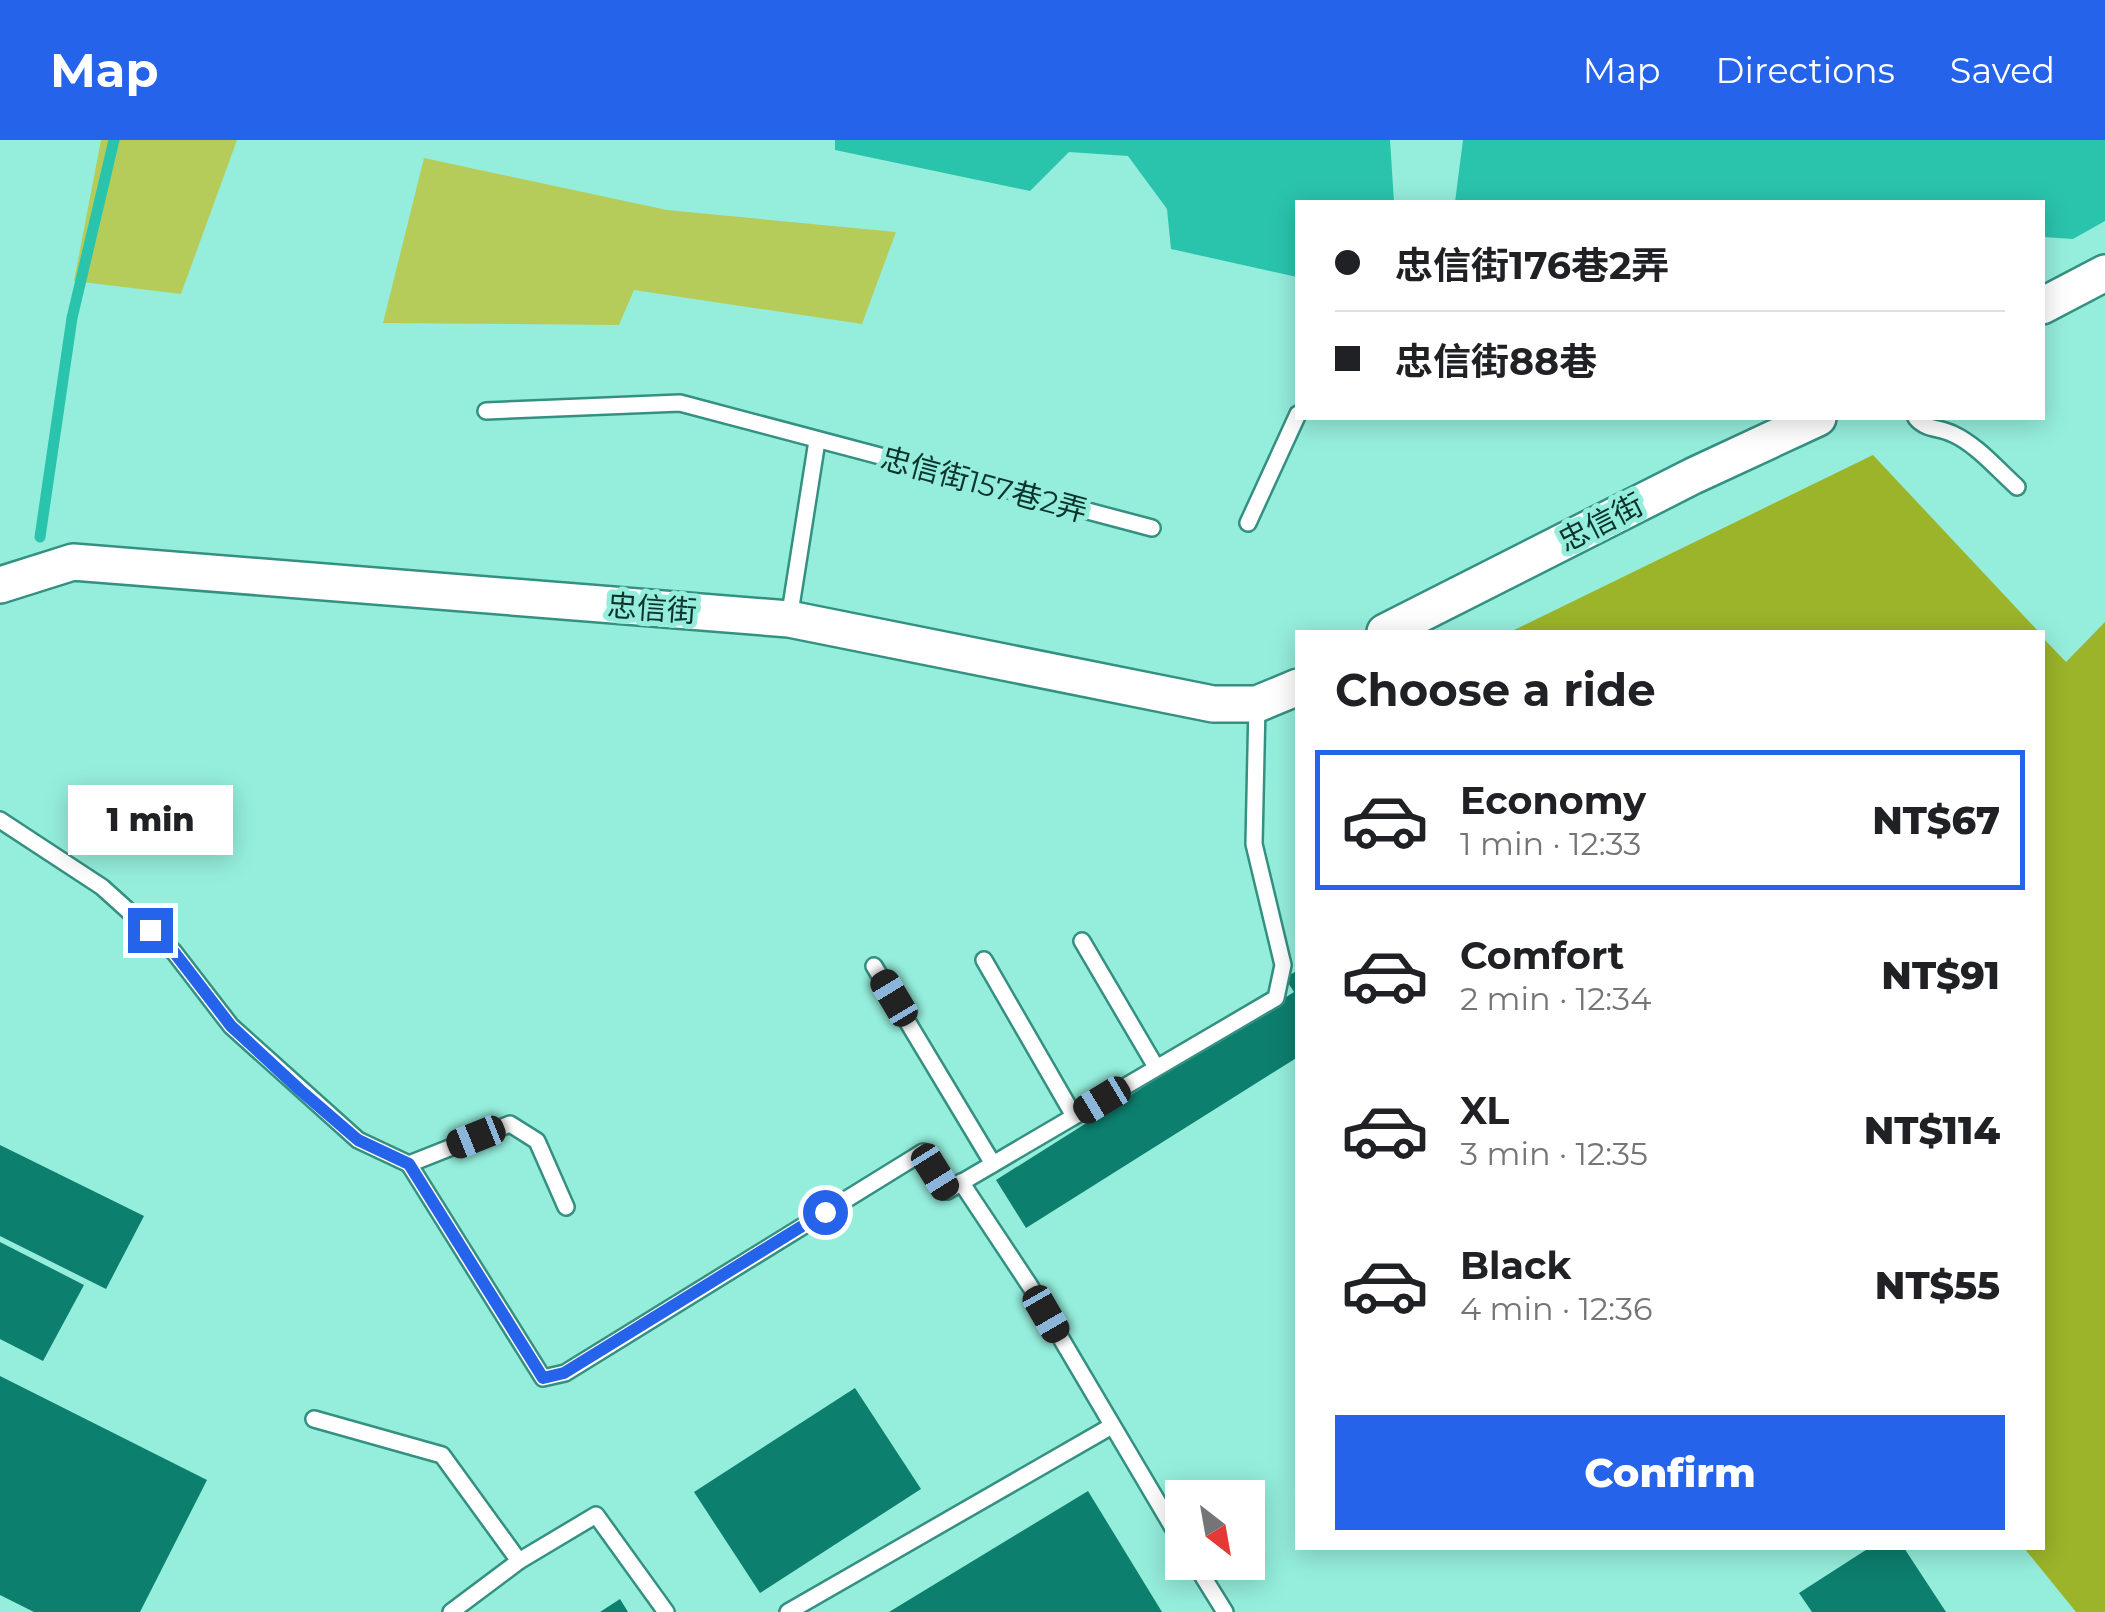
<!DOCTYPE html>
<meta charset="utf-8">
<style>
body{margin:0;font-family:Montserrat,"Noto Sans TC",sans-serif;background:#f2f2f2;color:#202124;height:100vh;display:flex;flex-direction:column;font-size:38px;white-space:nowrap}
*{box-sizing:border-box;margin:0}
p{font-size:32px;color:#757577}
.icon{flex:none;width:55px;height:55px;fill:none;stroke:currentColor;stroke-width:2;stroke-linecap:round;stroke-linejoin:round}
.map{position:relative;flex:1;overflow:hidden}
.drawer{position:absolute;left:1295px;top:490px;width:750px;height:920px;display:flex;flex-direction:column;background:#fff;border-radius:0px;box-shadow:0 5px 25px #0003}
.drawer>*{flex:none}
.guide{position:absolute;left:1295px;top:60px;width:750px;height:220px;border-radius:0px;box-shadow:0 5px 25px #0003;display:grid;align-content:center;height:220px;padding:0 40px;background:#fff}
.needle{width:65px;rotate:149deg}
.buttons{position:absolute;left:1165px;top:1340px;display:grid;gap:20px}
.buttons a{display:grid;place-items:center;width:100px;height:100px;border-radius:0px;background:#fff;box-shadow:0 5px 25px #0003;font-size:50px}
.end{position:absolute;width:45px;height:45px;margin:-22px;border:12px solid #2563eb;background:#fff;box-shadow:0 0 0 5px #fff}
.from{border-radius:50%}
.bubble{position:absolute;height:70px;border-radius:0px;background:#fff;box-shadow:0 5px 25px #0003;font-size:32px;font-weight:800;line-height:70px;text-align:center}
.car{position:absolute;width:30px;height:60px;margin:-30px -15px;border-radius:12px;box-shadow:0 0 8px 2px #0007;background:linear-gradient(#222 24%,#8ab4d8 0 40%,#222 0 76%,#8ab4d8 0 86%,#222 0)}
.guide b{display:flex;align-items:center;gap:35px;height:95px;font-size:38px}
.guide b+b{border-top:2px solid #e0e0e0}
.guide i{width:25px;height:25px;background:#202124}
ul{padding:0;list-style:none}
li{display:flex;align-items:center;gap:30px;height:140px;margin:0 20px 15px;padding:0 20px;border:5px solid transparent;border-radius:0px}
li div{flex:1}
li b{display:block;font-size:38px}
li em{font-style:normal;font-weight:800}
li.on{border-color:#2563eb}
li>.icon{width:90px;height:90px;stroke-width:1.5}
h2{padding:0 40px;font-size:45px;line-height:120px}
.button{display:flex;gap:20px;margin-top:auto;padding:20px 40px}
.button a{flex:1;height:115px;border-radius:0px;background:#2563eb;color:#fff;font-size:40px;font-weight:800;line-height:115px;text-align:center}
header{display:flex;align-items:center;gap:60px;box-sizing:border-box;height:140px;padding:0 50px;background:#2563eb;color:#fff}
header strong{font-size:48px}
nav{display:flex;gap:55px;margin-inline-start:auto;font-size:35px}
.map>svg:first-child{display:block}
</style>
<header>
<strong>Map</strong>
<nav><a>Map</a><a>Directions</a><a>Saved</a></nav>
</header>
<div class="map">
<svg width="2105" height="1472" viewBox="0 0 2105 1472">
<rect width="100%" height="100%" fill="#95eedc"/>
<!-- green -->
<g fill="#b5cc5a">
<path d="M101,0h136l-56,154 -107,-13z"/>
<path d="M424,18l243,52 229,22 -34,92 -228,-34 -15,35 -236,-2z"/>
</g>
<!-- forest -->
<g fill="#9cb429">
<path d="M1873,315l166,177h-529z"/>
<path d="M2105,482v990h-29l-52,-64h18v-911l24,25z"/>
</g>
<!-- water -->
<g fill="#2ac4ad">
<path d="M835,0h555l4,62h-96l-1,75 -126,-28 -4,-40 -39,-53 -59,-4 -39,39 -195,-41z"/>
<path d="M1463,0h642v81l-32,18 -30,-2 -1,-35h-587z"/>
</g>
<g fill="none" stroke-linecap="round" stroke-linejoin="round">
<!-- stream -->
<path stroke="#2ac4ad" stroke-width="11" d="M40,397l32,-219 42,-178"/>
</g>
<!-- building -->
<g fill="#0c7f6e">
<path d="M1298,830v87l-272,171 -30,-48 298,-188 -9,-14z"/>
<path d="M0,1005l144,71 -38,73 -106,-53z"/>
<path d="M0,1102l84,43 -41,76 -43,-22z"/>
<path d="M0,1236l207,104 -67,132h-106l-34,-17z"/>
<path d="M855,1248l66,101 -161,104 -66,-101z"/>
<path d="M1088,1351l74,121h-273z"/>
<path d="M1869,1408h35l42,64h-134l-13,-19z"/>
<path d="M620,1459l8,13h-28z"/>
</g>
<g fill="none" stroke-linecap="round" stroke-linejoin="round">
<!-- service casing -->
<g stroke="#349080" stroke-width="20">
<g id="service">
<path d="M486,271l194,-8 472,125"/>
<path d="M1916,278c10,12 23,9 37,16 24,11 44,35 64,53"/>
<path d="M1248,383l50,-109"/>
<path d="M789,479l28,-178"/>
<path d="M0,680l102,67 72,65 57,74 127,114 51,24"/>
<path d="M1082,801l74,126"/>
<path d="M984,820l90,156"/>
<path d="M874,826l119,198"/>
<path d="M409,1024l134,214 22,-5 358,-221 24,39 329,-193 7,-33 -29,-121 3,-139"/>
<path d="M409,1024l101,-40 27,17 29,66"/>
<path d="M961,1042l69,104 152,257"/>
<path d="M314,1279l128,36 77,106"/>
<path d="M1194,1422l31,50"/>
<path d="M451,1472l68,-51 77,-46 70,97"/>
<path d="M788,1472l322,-185"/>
</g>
</g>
<!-- tertiary casing -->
<g stroke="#349080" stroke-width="40">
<g id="tertiary">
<path d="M2042,166l63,-33"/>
<path d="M0,445l73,-23 716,57 424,85h44l41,-17"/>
<path d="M1385,492l308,-156 125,-58"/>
</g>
</g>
<!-- service -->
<use href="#service" stroke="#fff" stroke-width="15"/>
<!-- tertiary -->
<use href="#tertiary" stroke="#fff" stroke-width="35"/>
</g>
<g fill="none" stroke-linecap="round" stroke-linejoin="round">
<!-- route -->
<path stroke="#2563eb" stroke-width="12" d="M150,790l24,22 57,74 69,64 58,50 51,24 134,214 21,-5 261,-161"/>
</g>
<g text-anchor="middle" stroke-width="10" stroke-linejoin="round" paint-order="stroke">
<!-- street labels -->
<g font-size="30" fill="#0b332c" stroke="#95eedc">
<text transform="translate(984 345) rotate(15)" y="10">忠信街157巷2弄</text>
<text transform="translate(1601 383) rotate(-27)" y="10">忠信街</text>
<text transform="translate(652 469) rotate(4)" y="10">忠信街</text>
</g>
</g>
</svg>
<div class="buttons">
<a><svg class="needle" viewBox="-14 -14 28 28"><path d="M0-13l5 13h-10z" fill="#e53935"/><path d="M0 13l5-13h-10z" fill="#757577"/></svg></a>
</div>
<i class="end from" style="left:825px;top:1072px"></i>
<i class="end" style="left:150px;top:790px"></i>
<div class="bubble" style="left:68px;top:645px;width:165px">1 min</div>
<i class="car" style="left:894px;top:858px;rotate:329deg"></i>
<i class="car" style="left:1102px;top:960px;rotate:239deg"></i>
<i class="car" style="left:476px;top:997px;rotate:248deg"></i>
<i class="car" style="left:935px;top:1032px;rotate:148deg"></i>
<i class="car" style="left:1046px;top:1174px;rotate:150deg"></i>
<div class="guide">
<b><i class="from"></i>忠信街176巷2弄</b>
<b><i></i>忠信街88巷</b>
</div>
<section class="drawer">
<h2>Choose a ride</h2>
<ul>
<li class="on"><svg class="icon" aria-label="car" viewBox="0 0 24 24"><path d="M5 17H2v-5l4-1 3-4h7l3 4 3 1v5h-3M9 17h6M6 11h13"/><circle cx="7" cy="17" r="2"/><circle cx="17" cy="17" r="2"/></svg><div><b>Economy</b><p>1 min · 12:33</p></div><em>NT$67</em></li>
<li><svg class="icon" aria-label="car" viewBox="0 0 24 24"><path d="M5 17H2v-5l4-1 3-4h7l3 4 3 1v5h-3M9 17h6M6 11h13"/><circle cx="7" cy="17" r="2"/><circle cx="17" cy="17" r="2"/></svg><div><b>Comfort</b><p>2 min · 12:34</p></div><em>NT$91</em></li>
<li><svg class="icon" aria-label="car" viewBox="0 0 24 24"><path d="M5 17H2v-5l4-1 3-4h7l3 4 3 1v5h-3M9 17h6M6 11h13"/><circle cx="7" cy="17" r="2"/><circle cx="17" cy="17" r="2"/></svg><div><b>XL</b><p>3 min · 12:35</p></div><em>NT$114</em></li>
<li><svg class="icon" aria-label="car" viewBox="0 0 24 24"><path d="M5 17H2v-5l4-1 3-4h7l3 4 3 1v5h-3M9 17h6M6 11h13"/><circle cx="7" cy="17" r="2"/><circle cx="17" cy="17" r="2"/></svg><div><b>Black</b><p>4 min · 12:36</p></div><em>NT$55</em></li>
</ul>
<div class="button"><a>Confirm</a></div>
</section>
</div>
